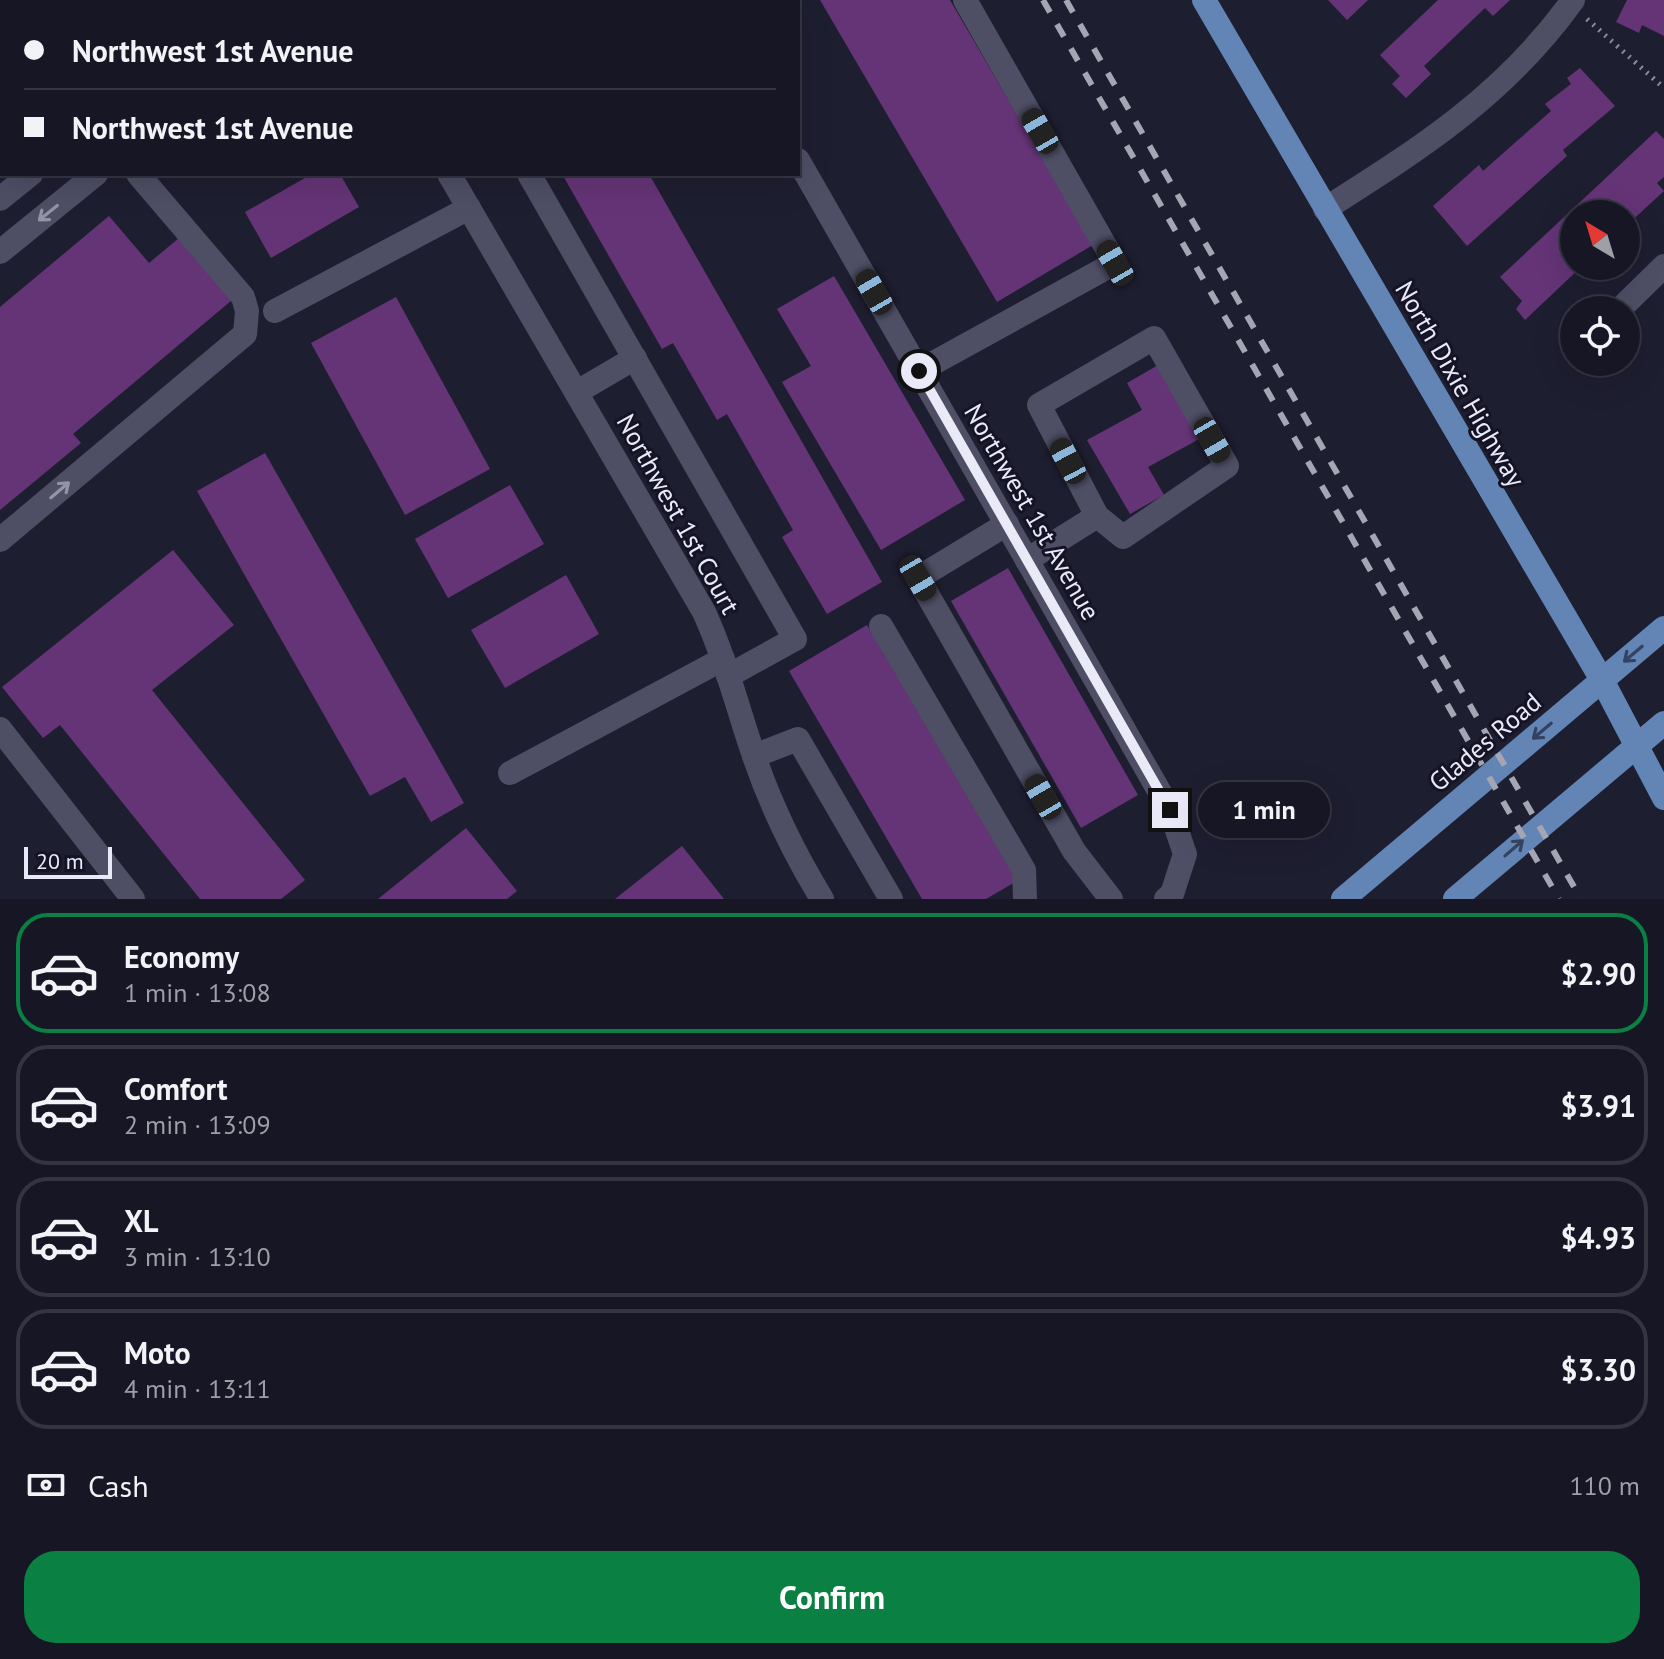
<!DOCTYPE html>
<meta charset="utf-8">
<style>
body{margin:0;font-family:"PT Sans",sans-serif;background:#1f1f2d;color:#f1f3f6;height:100vh;display:flex;flex-direction:column;font-size:30px;white-space:nowrap}
*{box-sizing:border-box;margin:0}
p{font-size:26px;color:#9e9fa7}
.icon{flex:none;width:44px;height:44px;fill:none;stroke:currentColor;stroke-width:2;stroke-linecap:round;stroke-linejoin:round}
.map{position:relative;height:899px;overflow:hidden}
.side{display:flex;flex-direction:column;background:#161625;flex:1}
.side>*{flex:none}
.top-card{position:absolute;left:0px;top:0px;width:800px;height:176px;box-shadow:0 8px 32px #0002,0 0 0 2px #353542;display:grid;align-content:center;height:176px;padding:0 24px;background:#161625}
.needle{width:52px;rotate:322deg}
.tools{position:absolute;left:1560px;top:200px;display:grid;gap:16px}
.tools a{display:grid;place-items:center;width:80px;height:80px;border-radius:50%;background:#161625;box-shadow:0 8px 32px #0002,0 0 0 2px #353542;font-size:40px}
.scale{position:absolute;left:24px;bottom:20px;width:88px;box-sizing:border-box;padding-left:8px;border:4px solid #e9e9f7;border-top:0;font-size:22px;line-height:28px;white-space:nowrap;color:#e9e9f7;-webkit-text-stroke:6px #151427;paint-order:stroke}
.end{position:absolute;width:36px;height:36px;margin:-18px;border:10px solid #e9e9f7;background:#111;box-shadow:0 0 0 4px #111}
.from{border-radius:50%}
.bubble{position:absolute;height:56px;border-radius:28px;background:#161625;box-shadow:0 8px 32px #0002,0 0 0 2px #353542;font-size:26px;font-weight:600;line-height:56px;text-align:center}
.car{position:absolute;width:24px;height:48px;margin:-24px -12px;border-radius:10px;box-shadow:0 0 6px 2px #0007;background:linear-gradient(#222 24%,#8ab4d8 0 40%,#222 0 76%,#8ab4d8 0 86%,#222 0)}
.top-card b{display:flex;align-items:center;gap:28px;height:76px;font-size:30px}
.top-card b+b{border-top:2px solid #353542}
.top-card i{width:20px;height:20px;background:#f1f3f6}
ul{padding:14px 0 0;list-style:none}
li{display:flex;align-items:center;gap:24px;height:120px;margin:0 16px 12px;padding:0 8px;border:4px solid #353542;border-radius:32px}
li div{flex:1}
li b{display:block;font-size:30px}
li em{font-style:normal;font-weight:600}
li.on{border-color:#0b8043}
li>.icon{width:72px;height:72px;stroke-width:1.5}
.pay{display:flex;align-items:center;gap:20px;height:88px;padding:0 24px;font-size:30px}
.pay p{margin-inline-start:auto}
.cta{display:flex;gap:16px;margin-top:auto;padding:16px 24px}
.cta a{flex:1;height:92px;border-radius:32px;background:#0b8043;color:#fff;font-size:32px;font-weight:600;line-height:92px;text-align:center}
.map>svg:first-child{display:block}
</style>
<div class="map">
<svg width="1664" height="899" viewBox="0 0 1664 899">
<rect width="100%" height="100%" fill="#1e1e31"/>
<!-- building -->
<g fill="#653477">
<path d="M820,0h130l143,245 -96,57z"/>
<path d="M1328,0h40l-21,20z"/>
<path d="M1438,0h72l-17,16 -8,-8 -61,58 7,8 -25,24 -14,-14 8,-8 -20,-21z"/>
<path d="M1627,0h37v36l-22,-11 -3,8 -23,-11z"/>
<path d="M1580,68l35,38 -52,44 4,6 -100,90 -34,-40 46,-41 4,6 68,-60 -6,-7 26,-20 -4,-6z"/>
<path d="M1656,131l8,8v38l-7,6 7,8 -38,35v-12h-52v52h8l-57,54 -9,-11 6,-8 -22,-24z"/>
<path d="M312,174h28l19,33 -88,51 -26,-46z"/>
<path d="M562,174h87l233,408 -55,32 -45,-77 11,-7 -66,-116 -10,6 -44,-77 -11,6z"/>
<path d="M109,216l40,47 30,-25 53,62 -159,134 8,9 -81,67v-203z"/>
<path d="M834,276l131,224 -84,50 -99,-168 29,-16 -34,-57z"/>
<path d="M396,297l94,172 -85,46 -94,-172z"/>
<path d="M1160,364l43,73 -55,30 16,28 -34,19 -43,-74 55,-30 -15,-27z"/>
<path d="M265,453l199,350 -33,19 -26,-45 -35,19 -173,-305z"/>
<path d="M510,485l34,59 -96,54 -33,-59z"/>
<path d="M173,550l61,75 -82,65 153,190 -24,19h-81l-140,-174 -17,13 -41,-51z"/>
<path d="M1008,568l130,227 -57,33 -130,-227z"/>
<path d="M566,575l33,59 -94,54 -34,-58z"/>
<path d="M867,625l150,256 -31,18h-64l-133,-228z"/>
<path d="M466,828l51,63 -10,8h-129z"/>
<path d="M682,846l42,53h-109z"/>
</g>
<g fill="none" stroke-linecap="round" stroke-linejoin="round">
<!-- path -->
<path stroke="#8a8a9b" stroke-width="5" stroke-dasharray="2 6" stroke-linecap="butt" d="M1587,19l77,69"/>
<!-- minor -->
<g stroke="#4e4e65" stroke-width="24">
<path d="M347,0l1,2"/>
<path d="M707,0l1,2"/>
<path d="M246,2l3,-2"/>
<path d="M798,160l372,650 15,44 -13,40 -6,5"/>
<path d="M449,174l255,438c21,46 33,94 49,141 17,51 41,100 69,146"/>
<path d="M529,174l266,465 -67,37"/>
<path d="M0,199l31,-25"/>
<path d="M1325,209c96,-61 180,-114 248,-209"/>
<path d="M0,252l96,-78"/>
<path d="M1619,310l45,-44"/>
<path d="M275,311l194,-103"/>
<path d="M919,371l196,-108 -150,-263"/>
<path d="M577,392l58,-34"/>
<path d="M1007,524l-89,54 156,273 37,48"/>
<path d="M0,540l245,-206 2,-23 -4,-14 -105,-123"/>
<path d="M1027,560l70,-44 26,21 104,-71 -73,-128 -115,67 58,111"/>
<path d="M881,626l143,244 1,29"/>
<path d="M0,729l133,170"/>
<path d="M754,756l44,-17 93,160"/>
<path d="M510,773l213,-114"/>
</g>
<!-- major -->
<g stroke="#6285b5" stroke-width="24">
<path d="M1204,0l398,680 62,118"/>
<path d="M1343,899l321,-271"/>
<path d="M1455,899l209,-176"/>
</g>
<!-- rail -->
<g stroke="#a5a5b4" stroke-width="6" stroke-dasharray="14 14" stroke-linecap="butt">
<path d="M1043,0l516,899"/>
<path d="M1066,0l515,899"/>
</g>
</g>
<!-- one-way arrows -->
<defs><path id="oneway-shaft" d="M-6 0H5M1.5-3L5.5 0L1.5 3" fill="none" stroke-width="1.6" stroke-linecap="round" stroke-linejoin="round" transform="scale(2)"/></defs>
<g stroke="#9494a7">
<use href="#oneway-shaft" transform="translate(48 213) rotate(141)"/>
<use href="#oneway-shaft" transform="translate(60 490) rotate(-40)"/>
</g>
<g stroke="#344160">
<use href="#oneway-shaft" transform="translate(1633 654) rotate(140)"/>
<use href="#oneway-shaft" transform="translate(1542 731) rotate(140)"/>
<use href="#oneway-shaft" transform="translate(1514 848) rotate(-41)"/>
</g>
<g fill="none" stroke-linecap="round" stroke-linejoin="round">
<!-- route -->
<path stroke="#e9e9f7" stroke-width="10" d="M919,371l251,439"/>
</g>
<g text-anchor="middle" stroke-width="6" stroke-linejoin="round" paint-order="stroke">
<!-- street labels -->
<g font-size="26" fill="#e9e9f7" stroke="#151427">
<text transform="translate(1460 384) rotate(60)" y="9">North Dixie Highway</text>
<text transform="translate(1032 512) rotate(60)" y="9">Northwest 1st Avenue</text>
<text transform="translate(678 514) rotate(61)" y="9">Northwest 1st Court</text>
<text transform="translate(1485 742) rotate(-40)" y="9">Glades Road</text>
</g>
</g>
</svg>
<div class="tools">
<a><svg class="needle" viewBox="-14 -14 28 28"><path d="M0-13l5 13h-10z" fill="#e53935"/><path d="M0 13l5-13h-10z" fill="#9e9fa7"/></svg></a>
<a><svg class="icon" aria-label="locate" viewBox="0 0 24 24"><circle cx="12" cy="12" r="6"/><path d="M12 2v4M12 18v4M2 12h4M18 12h4"/></svg></a>
</div>
<div class="scale">20 m</div>
<i class="end from" style="left:919px;top:371px"></i>
<i class="end" style="left:1170px;top:810px"></i>
<div class="bubble" style="left:1198px;top:782px;width:132px">1 min</div>
<i class="car" style="left:1040px;top:131px;rotate:330deg"></i>
<i class="car" style="left:1115px;top:263px;rotate:330deg"></i>
<i class="car" style="left:874px;top:292px;rotate:330deg"></i>
<i class="car" style="left:1212px;top:440px;rotate:150deg"></i>
<i class="car" style="left:1068px;top:461px;rotate:332deg"></i>
<i class="car" style="left:918px;top:578px;rotate:150deg"></i>
<i class="car" style="left:1043px;top:797px;rotate:330deg"></i>
<div class="top-card">
<b><i class="from"></i>Northwest 1st Avenue</b>
<b><i></i>Northwest 1st Avenue</b>
</div>
</div>
<section class="side">
<ul>
<li class="on"><svg class="icon" aria-label="car" viewBox="0 0 24 24"><path d="M5 17H2v-5l4-1 3-4h7l3 4 3 1v5h-3M9 17h6M6 11h13"/><circle cx="7" cy="17" r="2"/><circle cx="17" cy="17" r="2"/></svg><div><b>Economy</b><p>1 min · 13:08</p></div><em>$2.90</em></li>
<li><svg class="icon" aria-label="car" viewBox="0 0 24 24"><path d="M5 17H2v-5l4-1 3-4h7l3 4 3 1v5h-3M9 17h6M6 11h13"/><circle cx="7" cy="17" r="2"/><circle cx="17" cy="17" r="2"/></svg><div><b>Comfort</b><p>2 min · 13:09</p></div><em>$3.91</em></li>
<li><svg class="icon" aria-label="car" viewBox="0 0 24 24"><path d="M5 17H2v-5l4-1 3-4h7l3 4 3 1v5h-3M9 17h6M6 11h13"/><circle cx="7" cy="17" r="2"/><circle cx="17" cy="17" r="2"/></svg><div><b>XL</b><p>3 min · 13:10</p></div><em>$4.93</em></li>
<li><svg class="icon" aria-label="car" viewBox="0 0 24 24"><path d="M5 17H2v-5l4-1 3-4h7l3 4 3 1v5h-3M9 17h6M6 11h13"/><circle cx="7" cy="17" r="2"/><circle cx="17" cy="17" r="2"/></svg><div><b>Moto</b><p>4 min · 13:11</p></div><em>$3.30</em></li>
</ul>
<div class="pay"><svg class="icon" aria-label="cash" viewBox="0 0 24 24"><path d="M3 7h18v10H3z"/><circle cx="12" cy="12" r="2"/></svg>Cash<p>110 m</p></div>
<div class="cta"><a>Confirm</a></div>
</section>
